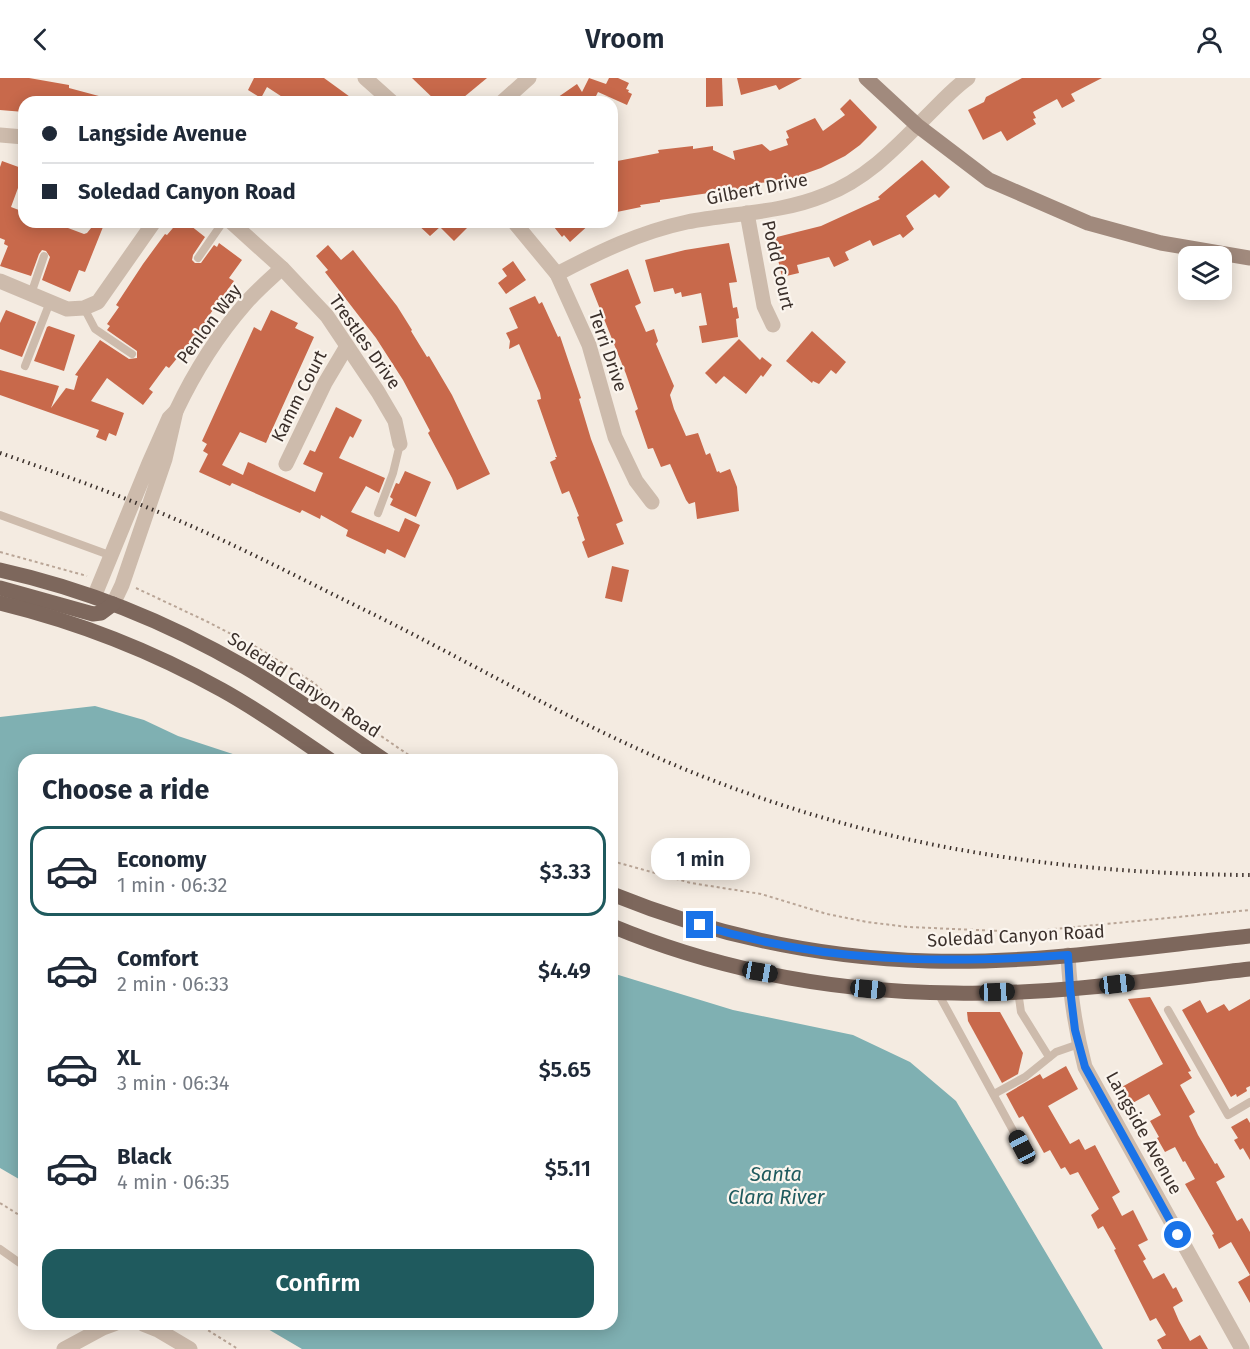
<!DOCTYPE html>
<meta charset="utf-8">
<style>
body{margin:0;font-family:"Fira Sans",sans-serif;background:#f2f2f3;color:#1f2937;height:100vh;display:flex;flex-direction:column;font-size:22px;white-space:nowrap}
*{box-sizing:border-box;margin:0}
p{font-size:20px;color:#747a83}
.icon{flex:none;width:33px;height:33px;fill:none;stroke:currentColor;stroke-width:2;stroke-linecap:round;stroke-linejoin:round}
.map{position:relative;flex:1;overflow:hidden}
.side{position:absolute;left:18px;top:676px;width:600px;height:576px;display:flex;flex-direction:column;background:#fff;border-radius:18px;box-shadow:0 3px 15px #0003}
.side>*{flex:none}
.hud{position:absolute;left:18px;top:18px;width:600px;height:132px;border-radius:18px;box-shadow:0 3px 15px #0003;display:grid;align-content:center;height:132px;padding:0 24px;background:#fff}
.fabs{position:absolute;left:1178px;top:168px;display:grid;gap:12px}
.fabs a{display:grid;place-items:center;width:54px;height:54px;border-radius:12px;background:#fff;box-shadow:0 3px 15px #0003;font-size:30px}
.end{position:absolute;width:27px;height:27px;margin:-14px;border:8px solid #1a73e8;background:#fff;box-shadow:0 0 0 3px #fff}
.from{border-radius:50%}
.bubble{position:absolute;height:42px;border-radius:18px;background:#fff;box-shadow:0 3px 15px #0003;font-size:20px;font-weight:600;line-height:42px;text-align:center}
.car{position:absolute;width:18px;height:36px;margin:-18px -9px;border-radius:8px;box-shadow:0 0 4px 2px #0007;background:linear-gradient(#222 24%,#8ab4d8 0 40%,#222 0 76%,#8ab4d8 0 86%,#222 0)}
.hud b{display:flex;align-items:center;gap:21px;height:57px;font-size:22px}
.hud b+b{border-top:2px solid #e0e1e3}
.hud i{width:15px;height:15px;background:#1f2937}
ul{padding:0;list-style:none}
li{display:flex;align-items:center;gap:18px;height:90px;margin:0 12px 9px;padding:0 12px;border:3px solid transparent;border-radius:18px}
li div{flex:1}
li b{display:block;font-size:22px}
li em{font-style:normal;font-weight:600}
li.on{border-color:#1f5a5e}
li>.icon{width:54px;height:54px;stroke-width:1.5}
h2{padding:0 24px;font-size:27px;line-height:72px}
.button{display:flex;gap:12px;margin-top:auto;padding:12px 24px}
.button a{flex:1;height:69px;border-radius:18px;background:#1f5a5e;color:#fff;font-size:24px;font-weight:600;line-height:69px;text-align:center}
header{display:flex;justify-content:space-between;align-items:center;height:78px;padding:0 24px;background:#fff;font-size:27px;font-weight:600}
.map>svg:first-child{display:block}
</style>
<header><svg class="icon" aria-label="back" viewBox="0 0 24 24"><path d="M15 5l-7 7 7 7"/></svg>Vroom<svg class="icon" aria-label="person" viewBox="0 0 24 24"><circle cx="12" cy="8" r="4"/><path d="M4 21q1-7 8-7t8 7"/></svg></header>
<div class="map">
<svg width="1250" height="1271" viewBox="0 0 1250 1271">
<rect width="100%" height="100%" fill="#f4ebe1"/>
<!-- water -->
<g fill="#7fb0b2">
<path d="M95,628l49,14 34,16 73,24h-227v422l-24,-14v-451z"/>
<path d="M612,895l121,37 120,25 57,27 46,39 147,248h-801l-41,-24 351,-1z"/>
</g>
<!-- building -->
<g fill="#c8694b">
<path d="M0,0h29l40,7v3l41,11 -1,3h-85v10l-24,-2z"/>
<path d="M254,0h70l33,24h-67l-23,-15 -6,11 -13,-8z"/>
<path d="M412,0h75l-29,24h-21z"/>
<path d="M589,0l17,6 3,-6h9l11,5 -3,6 3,1 -1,2 4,2 -5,11 -29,-13 -5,10h-42l26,-18 5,8z"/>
<path d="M706,0h16l1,28 -17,1z"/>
<path d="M737,0h65l-23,12 -3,-5 -35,10z"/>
<path d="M1022,0h80l-31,16 4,7 -13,7 -5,-9 -24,13 3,6 -3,1 3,5 -29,17 -6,-10 -18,9 -15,-30 16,-8 2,-5z"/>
<path d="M850,21l27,28 -1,2 -16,16 -15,11 -24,12 -42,15 -1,-2 -27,3v3l-91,13v2l-20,3 1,2 -29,6v-51l47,-9 -1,-3 35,-4v3l20,-3v4l22,10 -2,-9 29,-7 8,7 18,-6 -2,-6 3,-1 -3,-7 29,-13 8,13 22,-16 -5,-6z"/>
<path d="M922,82l28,27 -11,11 -4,-4 -29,22 8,13 -11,9 -3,-4 -27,12 -3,-6 -25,12 4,8 -15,7 -5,-10 -32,8 2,8 -17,4 -9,-39 48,-12 59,-27 -2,-2z"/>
<path d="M2,83l22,8v21l-6,-2 -7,19 13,5v10h28l32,12 3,-1 9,-11h9l-20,50 -6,-2 -9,22 -28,-12 8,-23 -4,-6 -4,-1 -3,4 -8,22 -31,-10 8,-20 -4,-2 1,-4 -5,-2v-71z"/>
<path d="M178,144h8l19,15 -12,18 -1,5 3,3h6l13,-18 3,2 2,-4 23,17 -13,18 5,3 -29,40 2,1 -38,46 -3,-2 -17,23 4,3 -10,13 -36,-27 -16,23 33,12 -8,23 -7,-3 -3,8 -10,-4 3,-7 -99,-35v-25l59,16 -8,22 15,-20 8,2 4,-14 -3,-1 25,-35 29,19 8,-1v-7l-30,-21 3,-4 -3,-2 12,-17 -3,-2 27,-41 22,-30 2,1z"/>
<path d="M415,144h58l-19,19 -14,-14 -10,9z"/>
<path d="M550,144h42l-22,20 -6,-7 -2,2z"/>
<path d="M729,165l8,39 -8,1 4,25 4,-1 2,11 -3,1 2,18 -36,6 -3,-17 8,-1 -6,-32 -19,4 -1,-5 -6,2 -2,-6 -19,4 -9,-32 40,-10z"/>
<path d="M328,167l13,15 12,-10 44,56 15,24 -1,1 16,26 2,-1 23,39 38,79 -33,16 -5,-12 -24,-45 2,-2 -27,-51 -27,-42 -51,-66 3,-2 -12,-14z"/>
<path d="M513,183l13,19 -20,14 -8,-11 9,-7 -5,-7z"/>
<path d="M628,191l13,34 -6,3 11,26 8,-3 4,12 -2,3 18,42 -4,9 4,14 12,27 12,-3 8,22 4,-2 7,19 2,-1 1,2 10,-4 7,18 2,24 -42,8 -2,-17 -6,2 -3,-4 -16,-36 -9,3 -8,-19 -5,1 -13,-38 3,-2 -12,-35 -36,-90z"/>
<path d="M535,218l4,8 3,-2 16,35 2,-1 21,62 -2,1 12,40 32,82 -7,3 8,20 -36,14 -6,-16 3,-2 -8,-23 2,-1 -10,-25 -7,3 -12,-32 6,-3 -1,-2h2l-20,-57 4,-1 -1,-6 -21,-49 -10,5 1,-8 -4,-8 12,-5 -9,-20z"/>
<path d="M6,232l30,12 -14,35 -22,-8v-26z"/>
<path d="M271,232l27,13 -3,5 19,9 -48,106 -26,-11 -18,33 21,10 5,-13 67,30 8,-19 -20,-9 7,-14 5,2 21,-45 26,13 -9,18 -3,-2 -11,22 46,20 -6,15 -13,-7 -15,26 48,20 6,-14 15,7 -15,33 -18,-9 -2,5 -39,-18 2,-6 -27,-15 -1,4 -18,-9 -2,3 -68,-30 -2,3 -31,-14 9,-18 -5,-3 4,-7 -5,-3 52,-114 7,4z"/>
<path d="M49,248l26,9 -11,36 -30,-10 13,-34z"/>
<path d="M812,253l34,31 -10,12 -5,-4 -12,14 -6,-3 -1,2 -26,-22z"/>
<path d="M739,261l21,21 2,-3 10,8 -9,12 -2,-2 -15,19 -22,-18 -8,8 -11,-11z"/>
<path d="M405,393l26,11 -15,35 -26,-12 3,-6 -3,-2 6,-14 3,1z"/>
<path d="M612,488l17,4 -7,32 -17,-4z"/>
<path d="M1150,919l41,74 -3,1 4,6 -12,7 15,27 -6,4 9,19 17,29 2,-1 8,14 -9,5 21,39 5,-3 8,14v71l-12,-21 12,-7 -19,-33 -12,7 -7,-14 2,-1 -29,-50 10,-5 -10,-18 -2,1 -8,-15 -10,5 -8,-14 2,-1 -9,-16 11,-6 -12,-21 -20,11 -9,-17 43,-24 -35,-65z"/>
<path d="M1250,921v87l-4,2 1,3 -10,6 -1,-3 -5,3 -49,-87 18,-10 7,13 17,-9 5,7z"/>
<path d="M967,934h33l23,41 -5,21 -16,9 -34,-62z"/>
<path d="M1066,988l12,23 -30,17 22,38 9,-5 6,11 10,-5 25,47 -8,5 10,19 11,-6 15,30 -10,5 8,14 -3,2 10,18 11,-6 9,16 3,-2 7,14 -10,6 6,14 11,20 10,-6 8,14h-46l-5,-9 9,-5 -10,-17 -6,3 -36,-71 2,-1 -13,-23 -5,3 -7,-14 8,-6 -21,-37 -8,3 -5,-8 -4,2 -11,-19 -6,3 -21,-37 -4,2 -13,-24 34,-20 3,5z"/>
<path d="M1247,1040l3,5v37l-7,-12 -3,2 -6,-10 4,-2 -7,-11z"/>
</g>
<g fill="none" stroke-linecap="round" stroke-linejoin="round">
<!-- path -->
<g stroke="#b9a596" stroke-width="2" stroke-dasharray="3 3" stroke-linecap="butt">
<path d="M0,474l87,24"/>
<path d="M136,510l72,34 52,27 54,34 29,27 73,50"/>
<path d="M612,783l79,22 70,11 66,20 40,8 41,5 116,5 226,-22"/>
<path d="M0,1125l24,15"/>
<path d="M198,1246l40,25"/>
</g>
<!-- lane -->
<g stroke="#cdbbac" stroke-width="8">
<path d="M198,180l25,-36"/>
<path d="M31,216l13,-38"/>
<path d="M84,230l11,21 37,25"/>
<path d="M25,288l25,-64"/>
<path d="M378,435l15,-40 7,-29"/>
<path d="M0,437l112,41"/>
<path d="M1018,913l3,21 28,45"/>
<path d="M938,915l84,154"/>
<path d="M1168,932l60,105 22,-13"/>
<path d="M994,1016l31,-17 31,-25 23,-8"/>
<path d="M0,1171l24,17"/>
</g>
<!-- street -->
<g stroke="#cdbbac" stroke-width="15">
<path d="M365,0l27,24"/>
<path d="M502,24l27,-24"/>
<path d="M0,57l24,2"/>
<path d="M747,135l17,93 9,19"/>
<path d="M231,144l51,46 45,48 51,76 17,29 5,23"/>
<path d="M514,144l43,52 32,71 26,92 21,44 16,21"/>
<path d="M557,196c42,-22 83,-42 130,-52 46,-9 95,-9 138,-27 44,-17 74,-51 106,-83 12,-12 24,-25 37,-34"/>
<path d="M0,203l67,28 17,-1 14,-6 56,-80"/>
<path d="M176,333c18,-38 41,-75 69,-107 11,-13 24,-24 37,-36"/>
<path d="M286,386l39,-81 22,-37"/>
<path d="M94,519l55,-134 20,-45 7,-7 -11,48 -43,126 -9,19"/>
<path d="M1068,877c2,39 7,74 17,112l157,282"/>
<path d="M143,1246l15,6 32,19"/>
<path d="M64,1271l39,-21 11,-4"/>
</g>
<!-- secondary -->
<path stroke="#a18a7d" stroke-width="15" d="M866,0l52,48 71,54 99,43 73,20 89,15"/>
<!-- primary -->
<g stroke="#7d675c" stroke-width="15">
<path d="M0,492c86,19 169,53 245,97 48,28 93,62 139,93"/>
<path d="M0,510l93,26 8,-1 12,-9"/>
<path d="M0,525c78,19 152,48 222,87 38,21 73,46 108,70"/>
<path d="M612,816c101,41 208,64 317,67 107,3 215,-14 321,-25"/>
<path d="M612,848c108,45 226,66 343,67 98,2 197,-13 295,-24"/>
</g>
<!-- rail -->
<path stroke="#3b302b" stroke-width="4" stroke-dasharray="1.5 4.5" stroke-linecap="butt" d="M0,375c61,21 122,43 182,69 65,28 129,62 193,93 112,56 219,120 337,165 174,68 352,94 538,95"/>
</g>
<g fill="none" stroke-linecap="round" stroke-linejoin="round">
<!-- route -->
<path stroke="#1a73e8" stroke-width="8" d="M700,847c125,38 239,39 368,30l2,34 5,41 10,37 93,168"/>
</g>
<g text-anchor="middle" stroke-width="4.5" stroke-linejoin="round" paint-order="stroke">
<!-- street labels -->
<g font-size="18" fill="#3b302b" stroke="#fbf5ee">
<text transform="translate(757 111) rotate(-11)" y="6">Gilbert Drive</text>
<text transform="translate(778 187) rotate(77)" y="6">Podd Court</text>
<text transform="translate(209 246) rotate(-53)" y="6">Penlon Way</text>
<text transform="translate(365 264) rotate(55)" y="6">Trestles Drive</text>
<text transform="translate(608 273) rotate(71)" y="6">Terri Drive</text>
<text transform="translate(299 318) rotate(-63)" y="6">Kamm Court</text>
<text transform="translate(304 607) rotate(33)" y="6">Soledad Canyon Road</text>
<text transform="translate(1016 858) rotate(-3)" y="6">Soledad Canyon Road</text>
<text transform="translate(1144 1055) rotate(61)" y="6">Langside Avenue</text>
</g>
<!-- water labels -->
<g font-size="20" font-style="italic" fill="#1f5a5e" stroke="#fbf5ee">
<text x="776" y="1103">Santa<tspan x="776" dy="23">Clara River</tspan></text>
</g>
</g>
</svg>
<div class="fabs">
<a><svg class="icon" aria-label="layers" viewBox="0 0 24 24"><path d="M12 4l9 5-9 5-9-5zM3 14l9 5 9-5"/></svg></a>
</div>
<i class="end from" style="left:1178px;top:1157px"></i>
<i class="end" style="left:700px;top:847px"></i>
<div class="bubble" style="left:651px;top:760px;width:99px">1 min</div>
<i class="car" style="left:760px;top:894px;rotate:100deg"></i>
<i class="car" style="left:1117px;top:906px;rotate:83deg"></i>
<i class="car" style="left:868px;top:911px;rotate:96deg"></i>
<i class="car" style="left:997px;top:914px;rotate:88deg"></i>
<i class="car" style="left:1022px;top:1069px;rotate:332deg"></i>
<div class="hud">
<b><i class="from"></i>Langside Avenue</b>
<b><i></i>Soledad Canyon Road</b>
</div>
<section class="side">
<h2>Choose a ride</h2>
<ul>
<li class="on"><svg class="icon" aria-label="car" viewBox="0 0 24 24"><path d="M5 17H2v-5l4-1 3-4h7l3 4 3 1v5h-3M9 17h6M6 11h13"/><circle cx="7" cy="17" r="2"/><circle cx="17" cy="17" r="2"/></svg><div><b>Economy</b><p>1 min · 06:32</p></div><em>$3.33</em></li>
<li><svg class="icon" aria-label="car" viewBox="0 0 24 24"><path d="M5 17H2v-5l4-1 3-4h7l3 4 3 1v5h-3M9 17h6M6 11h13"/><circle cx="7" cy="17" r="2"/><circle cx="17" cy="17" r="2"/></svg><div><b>Comfort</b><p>2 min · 06:33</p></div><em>$4.49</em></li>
<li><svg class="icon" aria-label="car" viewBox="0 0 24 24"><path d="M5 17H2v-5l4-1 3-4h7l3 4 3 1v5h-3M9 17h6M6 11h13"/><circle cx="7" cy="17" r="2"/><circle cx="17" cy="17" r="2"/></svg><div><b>XL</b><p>3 min · 06:34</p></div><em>$5.65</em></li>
<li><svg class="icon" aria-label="car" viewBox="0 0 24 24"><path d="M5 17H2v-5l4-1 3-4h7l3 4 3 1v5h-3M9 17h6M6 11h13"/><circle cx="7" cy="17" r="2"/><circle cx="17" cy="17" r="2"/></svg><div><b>Black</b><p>4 min · 06:35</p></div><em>$5.11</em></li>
</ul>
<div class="button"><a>Confirm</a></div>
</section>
</div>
